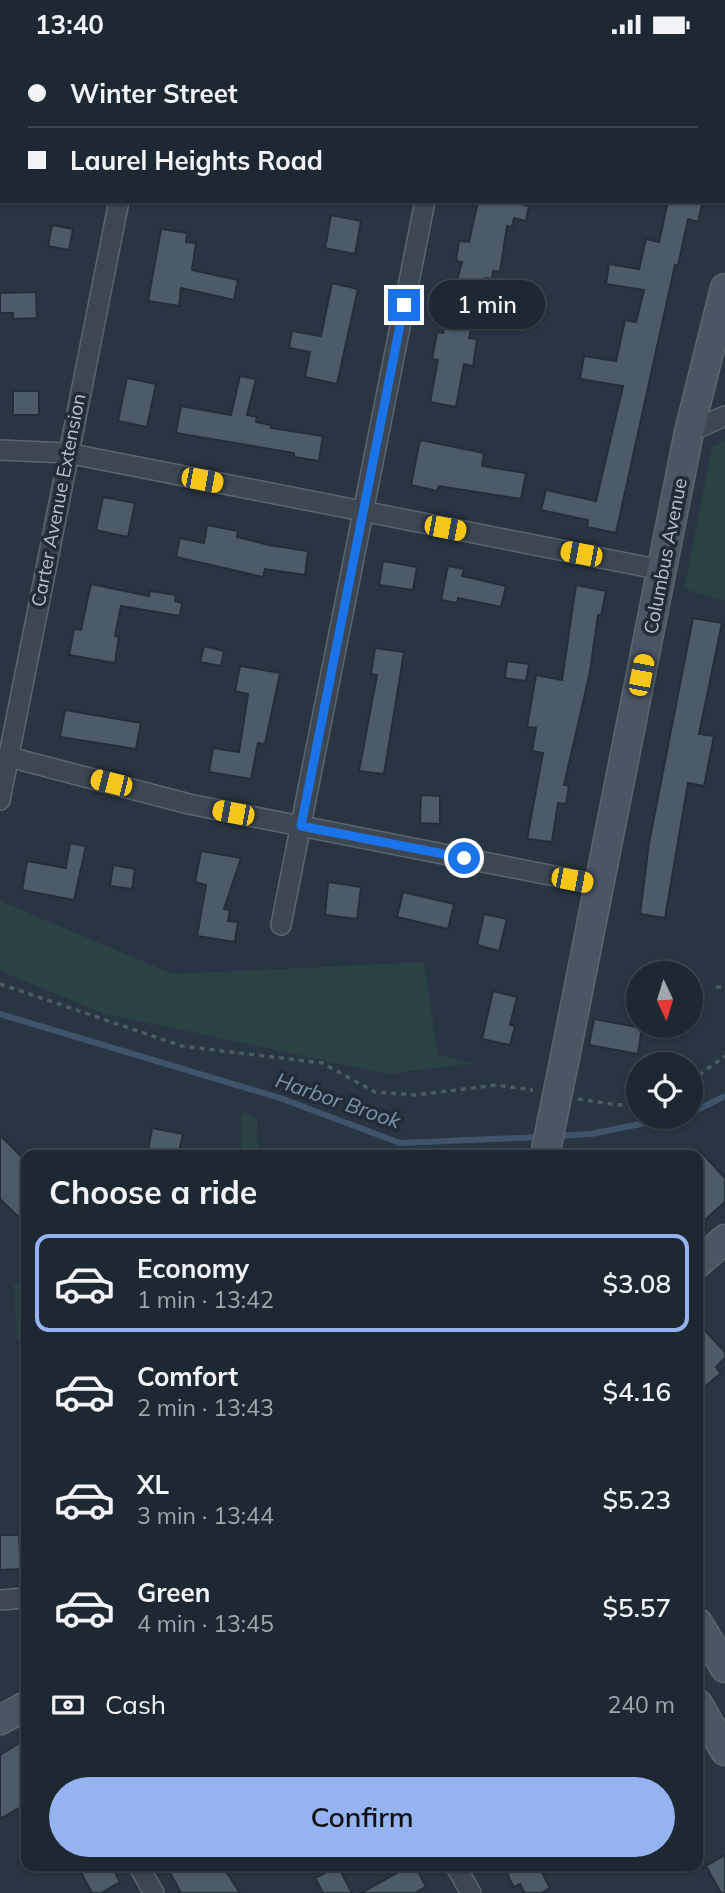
<!DOCTYPE html>
<meta charset="utf-8">
<style>
body{margin:0;font-family:Mulish,sans-serif;background:#26303a;color:#f1f3f6;height:100vh;display:flex;flex-direction:column;font-size:26px;white-space:nowrap}
*{box-sizing:border-box;margin:0}
p{font-size:23px;color:#a1a6ac}
.icon{flex:none;width:38px;height:38px;fill:none;stroke:currentColor;stroke-width:2;stroke-linecap:round;stroke-linejoin:round}
.map{position:relative;flex:1;overflow:hidden}
.details{position:absolute;left:21px;top:1101px;width:682px;height:721px;display:flex;flex-direction:column;background:#1e2832;border-radius:14px;box-shadow:0 2px 5px #0004,0 0 0 2px #3c444d}
.details>*{flex:none}
.hud{position:absolute;left:0px;top:0px;width:726px;height:154px;box-shadow:0 2px 5px #0004,0 0 0 2px #3c444d;display:grid;align-content:center;height:154px;padding:0 28px;background:#1e2832}
.needle{width:46px;rotate:176deg}
.tools{position:absolute;left:626px;top:912px;display:grid;gap:14px}
.tools a{display:grid;place-items:center;width:77px;height:77px;border-radius:50%;background:#1e2832;box-shadow:0 2px 5px #0004,0 0 0 2px #3c444d;font-size:35px}
.end{position:absolute;width:32px;height:32px;margin:-16px;border:9px solid #1a73e8;background:#fff;box-shadow:0 0 0 4px #fff}
.from{border-radius:50%}
.bubble{position:absolute;height:49px;border-radius:24px;background:#1e2832;box-shadow:0 2px 5px #0004,0 0 0 2px #3c444d;font-size:23px;font-weight:600;line-height:49px;text-align:center}
.car{position:absolute;width:21px;height:42px;margin:-21px -10px;border-radius:9px;box-shadow:0 0 5px 2px #0007;background:linear-gradient(#f5c518 24%,#345 0 40%,#f5c518 0 76%,#345 0 86%,#f5c518 0)}
.hud b{display:flex;align-items:center;gap:24px;height:66px;font-size:26px}
.hud b+b{border-top:2px solid #3c444d}
.hud i{width:18px;height:18px;background:#f1f3f6}
ul{padding:0;list-style:none}
li{display:flex;align-items:center;gap:21px;height:98px;margin:0 14px 10px;padding:0 14px;border:4px solid transparent;border-radius:14px}
li div{flex:1}
li b{display:block;font-size:26px}
li em{font-style:normal;font-weight:600}
li.on{border-color:#95b2f1}
li>.icon{width:63px;height:63px;stroke-width:1.5}
h2{padding:0 28px;font-size:32px;line-height:84px}
.pay{display:flex;align-items:center;gap:18px;height:77px;padding:0 28px;font-size:26px}
.pay p{margin-inline-start:auto}
.button{display:flex;gap:14px;margin-top:auto;padding:14px 28px}
.button a{flex:1;height:80px;border-radius:42px;background:#95b2f1;color:#111;font-size:28px;font-weight:600;line-height:80px;text-align:center}
.status{display:flex;justify-content:space-between;align-items:center;height:49px;padding:0 35px;background:#1e2832;direction:ltr}
.status svg{height:19px;fill:currentColor}
.map>svg:first-child{display:block}
</style>
<div class="status"><b>13:40</b><svg viewBox="0 0 49 12"><path d="M0 12V9h3v3zM5 12V6h3v6zM10 12V3h3v9zM15 12V0h3v12zM26 1h20v11H26zM47 4h2v5h-2z"/></svg></div>
<div class="map">
<svg width="725" height="1844" viewBox="0 0 725 1844">
<rect width="100%" height="100%" fill="#283542"/>
<!-- green -->
<g fill="#2a4243">
<path d="M725,392v160l-41,-12 28,-142z"/>
<path d="M0,852l173,73 251,-12 14,93 37,8 -87,11 -286,-61 -102,-42z"/>
<path d="M242,1062l15,8 1,36h-17z"/>
<path d="M14,1236h12v54l-9,1z"/>
</g>
<g fill="none" stroke-linecap="round" stroke-linejoin="round">
<!-- stream -->
<g stroke="#3f546b" stroke-width="6">
<path d="M0,965l280,84 120,45 141,-6"/>
<path d="M691,1064l34,-17"/>
<path d="M556,1087l35,-2 84,-17"/>
</g>
</g>
<!-- building -->
<g fill="#4c5b68" stroke="#232e3a" stroke-width="2">
<path d="M478,152h29l22,5 -3,15 -12,-3 -2,9 -5,-1 -7,46 -7,-1 -1,8 -7,-1 -16,60 8,1 -4,27 -9,-2 -8,43 -26,-5 8,-42 -6,-1 5,-27 6,1 19,-71 -6,-1 3,-20 10,1z"/>
<path d="M668,152h35l-5,21 -10,-3 -10,47 -3,-1 -59,268 -29,-6 1,-7 -47,-10 5,-20 50,11 27,-115 -43,-7 4,-23 32,5 9,-41 11,2 8,-32 -38,-6 3,-20 30,5 7,-30 13,3z"/>
<path d="M331,166l30,6 -6,33 -30,-6z"/>
<path d="M52,176l21,4 -4,21 -21,-4z"/>
<path d="M161,180l26,4 -1,9 10,1 -4,27 46,10 -4,20 -53,-12 -2,18 -31,-5z"/>
<path d="M332,234l26,6 -21,95 -32,-7 5,-25 -21,-4 3,-17 29,5z"/>
<path d="M36,243l1,26 -24,1v-6h-13v-20z"/>
<path d="M240,327l16,3 -9,36 10,2 -1,5 15,3v3l52,8 -4,25 -25,-4v-4l-118,-20 5,-27 50,9z"/>
<path d="M127,329l29,6 -9,43 -29,-6z"/>
<rect x="13" y="342" width="26" height="24"/>
<path d="M420,391l64,13 -2,13 44,7 -5,26 -82,-13 -2,5 -26,-6z"/>
<path d="M103,448l32,6 -7,34 -32,-7z"/>
<path d="M207,476l31,6 -1,6 32,8 39,6 -3,24 -40,-6 -2,8 -87,-20 4,-19 24,5z"/>
<path d="M383,512l34,6 -4,23 -34,-5z"/>
<path d="M448,517l16,3 -2,7 44,10 -5,21 -43,-9 -1,5 -16,-3z"/>
<path d="M91,535l58,12 1,-5 26,4 -1,6 7,2 -2,13 -59,-10 -6,30 4,1 -4,26 -46,-8 5,-26 7,1z"/>
<path d="M576,536l30,6 -5,25 -3,-1 -8,57 -26,113 5,1 -3,18 -8,-1 -6,39 -25,-3 16,-86 -11,-2 4,-23 -9,-1 9,-52 26,5z"/>
<path d="M693,569l29,5 -23,111 15,2 -10,50 -16,-3 -23,135 -25,-4 9,-71z"/>
<path d="M204,597l20,5 -3,15 -21,-4z"/>
<path d="M375,599l29,4 -20,122 -25,-3 18,-96 -6,-1z"/>
<path d="M507,612l22,3 -3,17 -21,-3z"/>
<path d="M240,617l40,7 -15,71 -7,-1 -7,36 -42,-7 4,-24 26,4 9,-58 -13,-3z"/>
<path d="M65,661l76,13 -5,26 -76,-12z"/>
<path d="M421,746l19,1v28l-20,-1z"/>
<path d="M70,794l16,3 -12,54 -52,-10 5,-29 39,7z"/>
<path d="M201,802l40,7 -17,51 6,1 -2,11 10,1 -3,20 -38,-6 9,-51 -11,-3z"/>
<path d="M113,816l22,4 -3,20 -22,-3z"/>
<path d="M328,833l33,5 -4,32 -32,-4z"/>
<path d="M403,843l51,12 -6,25 -51,-12z"/>
<path d="M484,865l23,5 -8,32 -22,-6z"/>
<path d="M493,942l24,6 -7,28 5,1 -5,19 -28,-6z"/>
<path d="M594,970l48,9 -4,26 -49,-9z"/>
<path d="M152,1079l31,6 -5,21h-31z"/>
<path d="M0,1086l26,26v63l-26,-25z"/>
<path d="M698,1100l27,29v24l-27,24z"/>
<path d="M698,1274l27,29v6l-9,9 5,6 -23,20z"/>
<path d="M0,1486h19l2,34 -21,1z"/>
<path d="M26,1690v65l-26,15v-64z"/>
<path d="M725,1806v38h-4l-15,-27z"/>
<path d="M77,1816h34l9,17 -19,11h-9z"/>
<path d="M166,1816h56l18,28h-59z"/>
<path d="M411,1816h4l11,22 -11,6h-54z"/>
<path d="M522,1816h16l12,23 -9,5h-16l-5,-9 -6,3 -7,-13z"/>
<path d="M338,1817l14,27h-29l-8,-15z"/>
</g>
<g fill="none" stroke-linecap="round" stroke-linejoin="round">
<!-- street casing -->
<g stroke="#5b656f" stroke-width="22">
<g id="street">
<path d="M150,2v-2"/>
<path d="M455,2v-2"/>
<path d="M0,66h2"/>
<path d="M724,114l1,1"/>
<path d="M689,383l36,-16"/>
<path d="M0,401l67,3 595,117"/>
<path d="M9,708l180,47 411,81"/>
<path d="M0,751l119,-599"/>
<path d="M281,876l144,-724"/>
<path d="M0,1551l26,-2"/>
<path d="M138,1816l16,28"/>
<path d="M455,1816l16,28"/>
</g>
</g>
<!-- secondary casing -->
<g stroke="#5b656f" stroke-width="31">
<g id="secondary">
<path d="M564,1013l125,-630 36,-144"/>
<path d="M698,1214l27,-24"/>
<path d="M698,1574l27,45"/>
<path d="M698,1655l27,47"/>
<path d="M0,1671l26,-14"/>
</g>
</g>
<!-- path -->
<g stroke="#485f60" stroke-width="3.5" stroke-dasharray="5 5" stroke-linecap="butt">
<path d="M0,935l182,62 140,17 53,29 41,3 80,-10 37,5"/>
<path d="M716,938h9"/>
<path d="M691,1032l34,-25"/>
<path d="M578,1050l39,6 22,-2"/>
</g>
<!-- street -->
<use href="#street" stroke="#3c4752" stroke-width="19"/>
<!-- secondary -->
<use href="#secondary" stroke="#4b5665" stroke-width="28"/>
<!-- secondary-bridge casing -->
<g stroke="#5b656f" stroke-width="31" stroke-linecap="butt">
<path id="secondary-bridge" d="M545,1106l19,-93"/>
</g>
<!-- secondary-bridge -->
<use href="#secondary-bridge" stroke="#4b5665" stroke-width="28"/>
</g>
<g fill="none" stroke-linecap="round" stroke-linejoin="round">
<!-- route -->
<path stroke="#1a73e8" stroke-width="9" d="M404,256l-103,521 163,32"/>
</g>
<g text-anchor="middle" stroke-width="7" stroke-linejoin="round" paint-order="stroke">
<!-- street labels -->
<g font-size="19" fill="#bac2cc" stroke="#212c38">
<text transform="translate(58 451) rotate(-79)" y="7">Carter Avenue Extension</text>
<text transform="translate(665 507) rotate(-79)" y="7">Columbus Avenue</text>
</g>
<!-- water labels -->
<g font-size="21" font-style="italic" fill="#7b95ad" stroke="#212c38">
<text transform="translate(338 1052) rotate(19)" y="7">Harbor Brook</text>
</g>
</g>
</svg>
<div class="tools">
<a><svg class="needle" viewBox="-14 -14 28 28"><path d="M0-13l5 13h-10z" fill="#e53935"/><path d="M0 13l5-13h-10z" fill="#a1a6ac"/></svg></a>
<a><svg class="icon" aria-label="locate" viewBox="0 0 24 24"><circle cx="12" cy="12" r="6"/><path d="M12 2v4M12 18v4M2 12h4M18 12h4"/></svg></a>
</div>
<i class="end from" style="left:464px;top:809px"></i>
<i class="end" style="left:404px;top:256px"></i>
<div class="bubble" style="left:429px;top:231px;width:116px">1 min</div>
<i class="car" style="left:202px;top:431px;rotate:101deg"></i>
<i class="car" style="left:445px;top:479px;rotate:101deg"></i>
<i class="car" style="left:581px;top:505px;rotate:281deg"></i>
<i class="car" style="left:641px;top:626px;rotate:11deg"></i>
<i class="car" style="left:111px;top:734px;rotate:284deg"></i>
<i class="car" style="left:233px;top:764px;rotate:281deg"></i>
<i class="car" style="left:572px;top:831px;rotate:101deg"></i>
<div class="hud">
<b><i class="from"></i>Winter Street</b>
<b><i></i>Laurel Heights Road</b>
</div>
<section class="details">
<h2>Choose a ride</h2>
<ul>
<li class="on"><svg class="icon" aria-label="car" viewBox="0 0 24 24"><path d="M5 17H2v-5l4-1 3-4h7l3 4 3 1v5h-3M9 17h6M6 11h13"/><circle cx="7" cy="17" r="2"/><circle cx="17" cy="17" r="2"/></svg><div><b>Economy</b><p>1 min · 13:42</p></div><em>$3.08</em></li>
<li><svg class="icon" aria-label="car" viewBox="0 0 24 24"><path d="M5 17H2v-5l4-1 3-4h7l3 4 3 1v5h-3M9 17h6M6 11h13"/><circle cx="7" cy="17" r="2"/><circle cx="17" cy="17" r="2"/></svg><div><b>Comfort</b><p>2 min · 13:43</p></div><em>$4.16</em></li>
<li><svg class="icon" aria-label="car" viewBox="0 0 24 24"><path d="M5 17H2v-5l4-1 3-4h7l3 4 3 1v5h-3M9 17h6M6 11h13"/><circle cx="7" cy="17" r="2"/><circle cx="17" cy="17" r="2"/></svg><div><b>XL</b><p>3 min · 13:44</p></div><em>$5.23</em></li>
<li><svg class="icon" aria-label="car" viewBox="0 0 24 24"><path d="M5 17H2v-5l4-1 3-4h7l3 4 3 1v5h-3M9 17h6M6 11h13"/><circle cx="7" cy="17" r="2"/><circle cx="17" cy="17" r="2"/></svg><div><b>Green</b><p>4 min · 13:45</p></div><em>$5.57</em></li>
</ul>
<div class="pay"><svg class="icon" aria-label="cash" viewBox="0 0 24 24"><path d="M3 7h18v10H3z"/><circle cx="12" cy="12" r="2"/></svg>Cash<p>240 m</p></div>
<div class="button"><a>Confirm</a></div>
</section>
</div>
